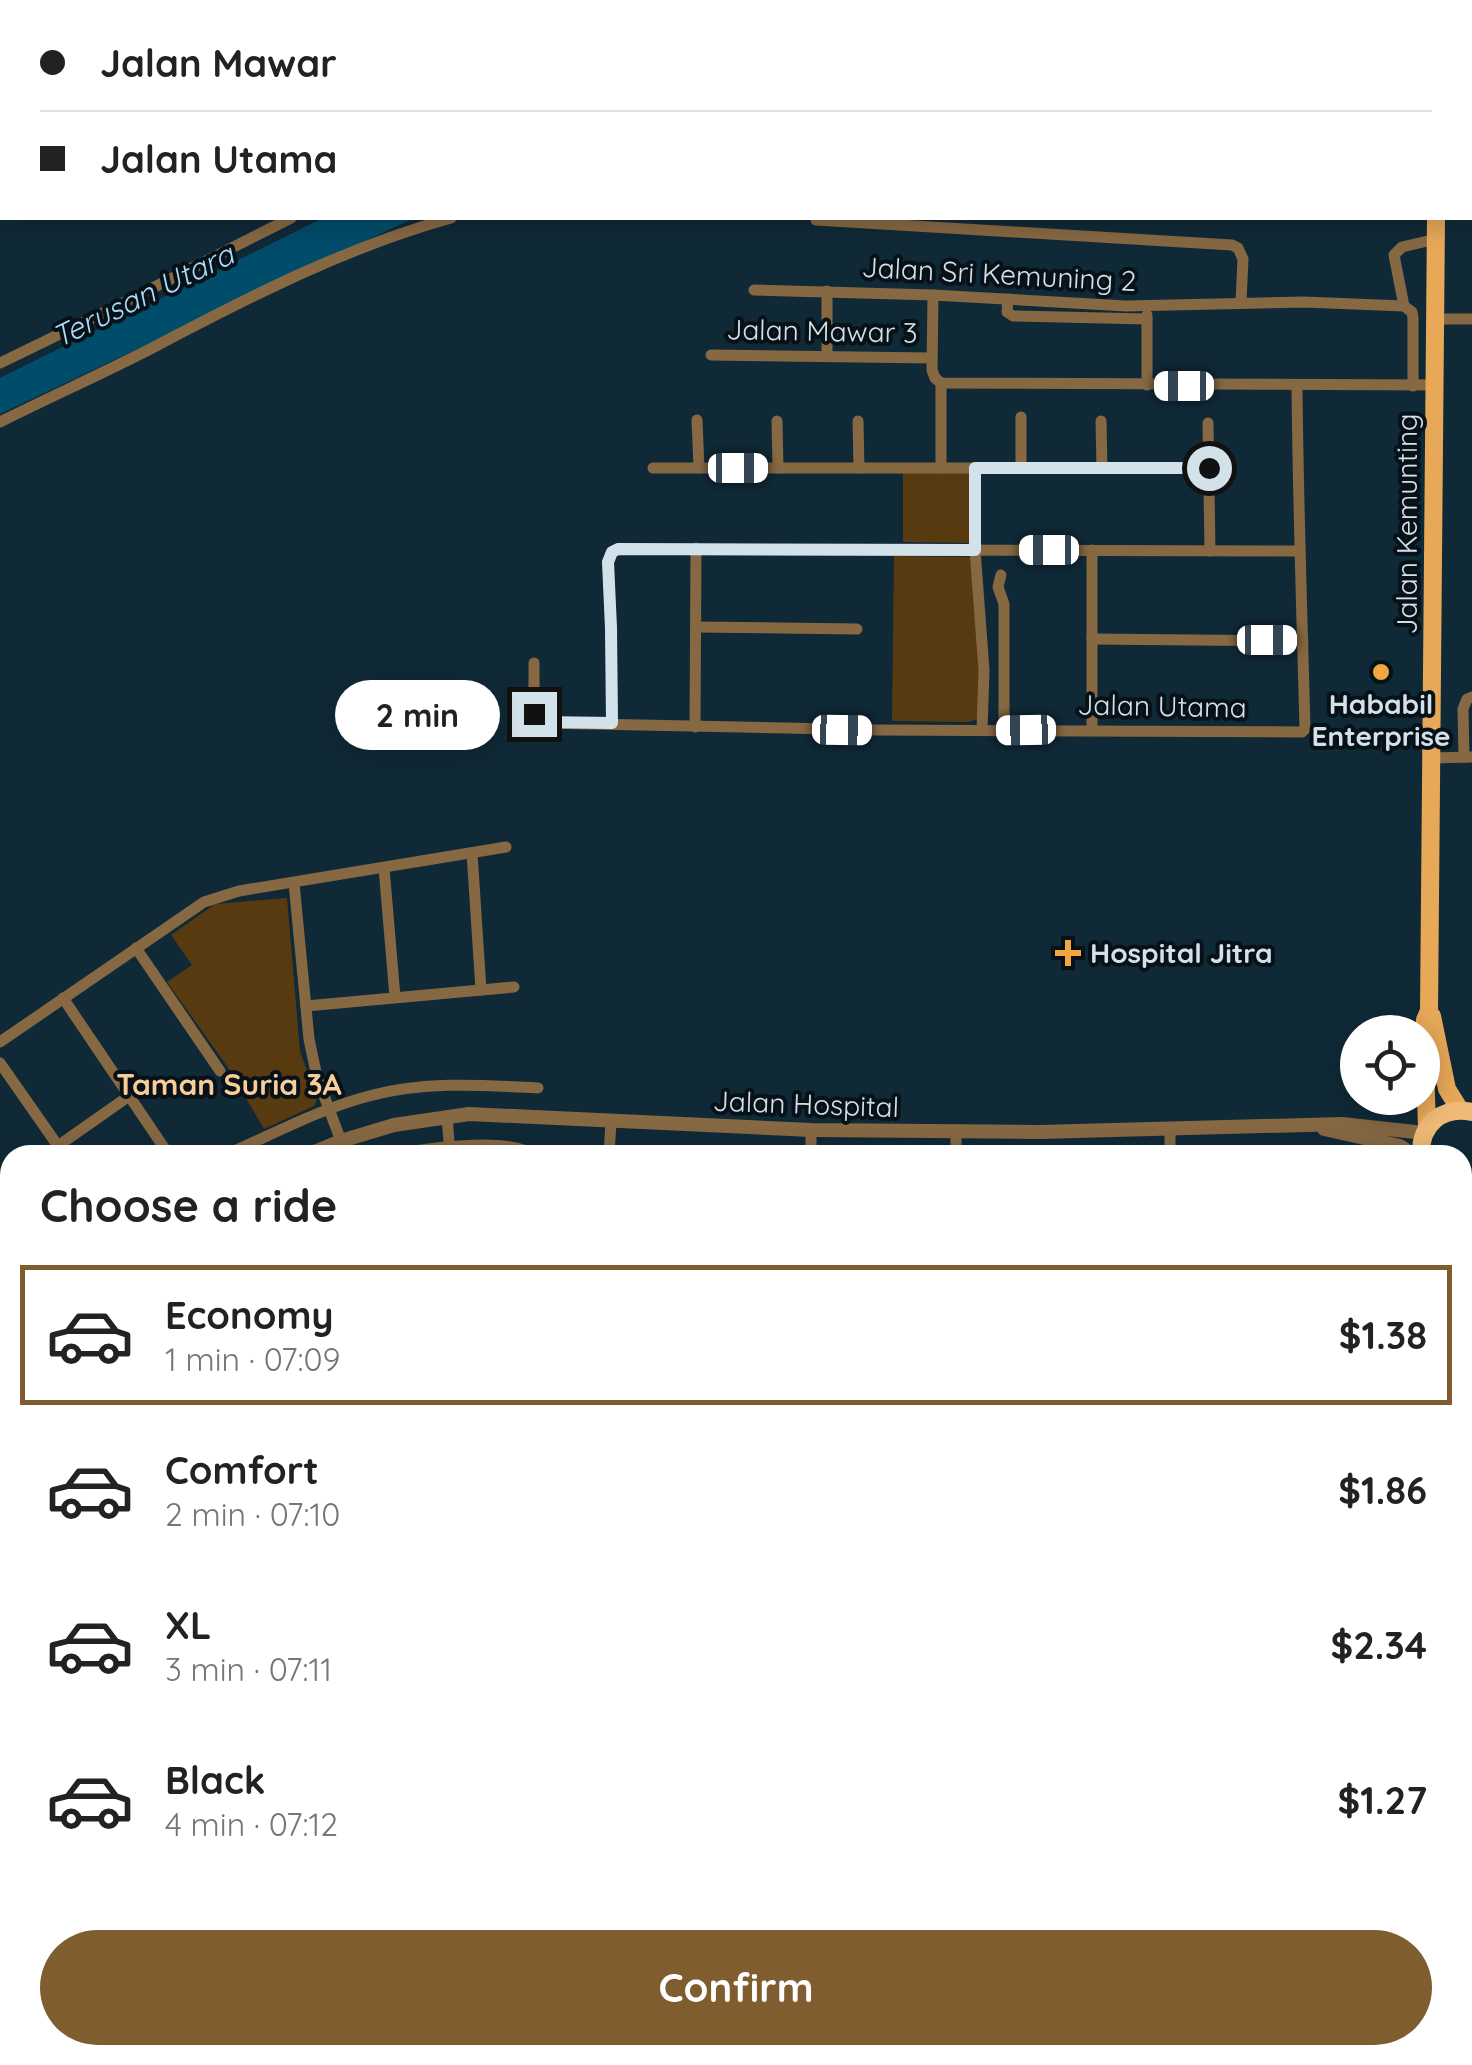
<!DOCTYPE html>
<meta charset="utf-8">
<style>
body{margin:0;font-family:Quicksand,sans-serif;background:#f2f2f2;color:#222;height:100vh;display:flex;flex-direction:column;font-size:38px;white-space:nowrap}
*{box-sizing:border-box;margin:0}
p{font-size:32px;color:#767676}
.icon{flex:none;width:55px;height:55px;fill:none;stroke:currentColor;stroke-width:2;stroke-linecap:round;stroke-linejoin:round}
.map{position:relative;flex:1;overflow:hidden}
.drawer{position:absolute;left:0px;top:1145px;width:1472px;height:920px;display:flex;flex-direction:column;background:#fff;border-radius:30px 30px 0 0;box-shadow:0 5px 25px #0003}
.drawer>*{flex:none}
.hud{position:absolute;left:0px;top:0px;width:1472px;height:220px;box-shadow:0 5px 25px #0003;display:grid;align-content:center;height:220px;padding:0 40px;background:#fff}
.tools{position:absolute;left:1340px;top:1015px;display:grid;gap:20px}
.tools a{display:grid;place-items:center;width:100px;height:100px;border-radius:50%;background:#fff;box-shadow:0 5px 25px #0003;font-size:50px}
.end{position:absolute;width:45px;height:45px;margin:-22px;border:12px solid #d3e1ea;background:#111;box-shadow:0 0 0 5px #111}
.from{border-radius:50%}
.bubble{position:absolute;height:70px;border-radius:35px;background:#fff;box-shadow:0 5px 25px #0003;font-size:32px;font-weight:700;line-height:70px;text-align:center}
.car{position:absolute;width:30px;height:60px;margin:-30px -15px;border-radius:12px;box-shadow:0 0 8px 2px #0007;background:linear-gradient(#fff 24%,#345 0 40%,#fff 0 76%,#345 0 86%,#fff 0)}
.hud b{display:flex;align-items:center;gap:35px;height:95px;font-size:38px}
.hud b+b{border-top:2px solid #e0e0e0}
.hud i{width:25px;height:25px;background:#222}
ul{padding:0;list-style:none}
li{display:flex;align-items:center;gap:30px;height:140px;margin:0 20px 15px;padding:0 20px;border:5px solid transparent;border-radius:0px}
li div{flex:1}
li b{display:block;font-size:38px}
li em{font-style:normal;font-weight:700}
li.selected{border-color:#7f5d2f}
li>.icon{width:90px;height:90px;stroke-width:1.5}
h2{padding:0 40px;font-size:45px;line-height:120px}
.action{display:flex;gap:20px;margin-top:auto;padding:20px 40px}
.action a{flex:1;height:115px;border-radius:60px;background:#7f5d2f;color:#fff;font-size:40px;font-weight:700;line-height:115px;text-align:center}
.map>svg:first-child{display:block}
</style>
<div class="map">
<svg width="1472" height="2065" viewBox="0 0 1472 2065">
<rect width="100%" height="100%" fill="#102937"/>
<!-- green -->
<g fill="#583a10">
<path d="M903,472l69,1v70l-69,-1z"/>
<path d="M894,556l76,1 11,94 -2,68 -11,3 -76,-1z"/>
<path d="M287,898l13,153 17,48 -3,7 -50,23 -35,-60 -62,-87 25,-17 -21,-30 44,-31z"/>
</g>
<!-- water -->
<path fill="#004c6b" d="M323,218h91l-414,196v-36z"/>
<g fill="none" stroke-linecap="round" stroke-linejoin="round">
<!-- minor -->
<g stroke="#866843" stroke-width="11">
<path d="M54,0v2"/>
<path d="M613,0l6,2"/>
<path d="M1050,0v2"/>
<path d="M152,2l3,-2"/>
<path d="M507,2l2,-2"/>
<path d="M0,55h2"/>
<path d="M1470,62h2"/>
<path d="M0,138l2,-1"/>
<path d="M816,220l416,25 6,3 5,11 -2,43"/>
<path d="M754,290l179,5 193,11 178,-4 100,4 8,6 1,6v68"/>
<path d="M933,295l-1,75 3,8 6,5 494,2"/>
<path d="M1008,299l-1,13 6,4 134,3"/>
<path d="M1404,306l-10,-51 8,-8 34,-8"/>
<path d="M1436,319h36"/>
<path d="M711,355l221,3"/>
<path d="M827,355v-64"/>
<path d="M0,363l105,-51 186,-94"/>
<path d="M941,383v85"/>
<path d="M1147,385v-70"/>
<path d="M1021,417v51"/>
<path d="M697,420l2,48"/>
<path d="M777,421l1,47"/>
<path d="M858,421l1,47"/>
<path d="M1101,421l1,47"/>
<path d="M0,422c52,-26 106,-50 158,-77 95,-50 189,-98 293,-127"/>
<path d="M1208,423l2,128"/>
<path d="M653,468h556"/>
<path d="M975,468v82l9,120 -2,60"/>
<path d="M1092,550v180"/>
<path d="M1001,575l-3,12 6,17v126"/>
<path d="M696,627l161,2"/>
<path d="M1092,639l211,2"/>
<path d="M534,663v51l3,7 4,2 338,7 423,2 3,-3c-3,-114 -7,-228 -8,-343"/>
<path d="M612,723l-1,-95 -3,-66 4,-10 6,-3 681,2"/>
<path d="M695,727l1,-179"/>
<path d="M1464,757l-1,-48 4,-10 5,-2"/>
<path d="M1432,758l40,-1"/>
<path d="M472,853l9,137"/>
<path d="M384,868l11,129"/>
<path d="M294,883l15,156 8,38 24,64"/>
<path d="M136,948l84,123"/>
<path d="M63,998l106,157"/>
<path d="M306,1006l208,-19"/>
<path d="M0,1042l204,-140 35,-11 267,-44"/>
<path d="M0,1063l58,83"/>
<path d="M447,1116l3,39"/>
<path d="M956,1132v23"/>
<path d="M45,1155l84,-59"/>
<path d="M225,1155c47,-20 94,-46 144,-59 55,-15 113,-11 169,-8"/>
<path d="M389,1155c34,-6 116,-19 145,0"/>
<path d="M609,1155l2,-33"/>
<path d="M811,1155v-25"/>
<path d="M1170,1155v-27"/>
<path d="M1232,1155h84"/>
<path d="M0,1186l10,-7"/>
<path d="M0,1223l10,15"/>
<path d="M0,1292l10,-7"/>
<path d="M0,1371l10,-7"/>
<path d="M0,1476l10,-7"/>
<path d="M1462,1548h10"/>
<path d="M0,1598l10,5"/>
<path d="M0,1695l10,4"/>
<path d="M0,1719l10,4"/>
<path d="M0,1738l10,5"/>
<path d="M0,1831l10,4"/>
<path d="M0,1925l10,4"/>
<path d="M0,2037l10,1"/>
<path d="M165,2055l37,10"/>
<path d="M398,2055l70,10"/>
<path d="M15,2065v-10"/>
<path d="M313,2065l3,-10"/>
<path d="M517,2065l10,-10"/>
<path d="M733,2065l4,-10"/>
<path d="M1286,2065c22,-16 57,-7 83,-6"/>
</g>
<!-- tertiary -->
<g stroke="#866843" stroke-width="14">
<path d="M1324,1129l76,17 13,9"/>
<path d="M307,1155l34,-14 53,-16 75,-11 342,16 229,2 302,-8 82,9"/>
<path d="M0,1324l10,-7"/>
</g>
<!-- primary -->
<g stroke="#e7a858" stroke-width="18">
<path d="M1438,2v-2"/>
<path d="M1432,1016l15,73 13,21"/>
<path d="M1427,1128l-3,-94 1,-14 4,-9 7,-793"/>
</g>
<!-- trunk -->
<g stroke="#efb976" stroke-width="18">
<path d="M1421,1155c-1,-31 21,-49 51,-43"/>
<path d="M1462,1204l10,-12"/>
<path d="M1462,1279l10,-18"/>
<path d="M1409,2065v-10"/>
<path d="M1423,2065v-10"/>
</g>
</g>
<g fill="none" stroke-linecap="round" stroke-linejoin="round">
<!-- route -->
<path stroke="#d3e1ea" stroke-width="12" d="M534,714l3,7 4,1 71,1 -1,-95 -3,-66 4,-10 6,-3 357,1v-82h234"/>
</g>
<!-- markers -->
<g fill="#f1a63f" stroke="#071117" stroke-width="4">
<circle cx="1381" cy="672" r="10"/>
<path d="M1063 938h10v10h10v10h-10v10h-10v-10h-10v-10h10z"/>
</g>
<g text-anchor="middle" stroke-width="8" stroke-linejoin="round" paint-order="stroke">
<!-- street labels -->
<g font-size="28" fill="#d3e1ea" stroke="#071117">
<text transform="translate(999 274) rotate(3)" y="10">Jalan Sri Kemuning 2</text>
<text transform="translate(822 331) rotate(1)" y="10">Jalan Mawar 3</text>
<text transform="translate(1407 524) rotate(-90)" y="10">Jalan Kemunting</text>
<text transform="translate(1162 706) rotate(1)" y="10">Jalan Utama</text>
<text transform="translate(806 1104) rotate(2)" y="10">Jalan Hospital</text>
</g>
<!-- poi labels -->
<g font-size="28" font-weight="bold" fill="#d3e1ea" stroke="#071117">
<text x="1381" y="714">Hababil<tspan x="1381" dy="32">Enterprise</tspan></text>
<text x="1090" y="963" text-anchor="start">Hospital Jitra</text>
</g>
<!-- water labels -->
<g font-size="30" font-style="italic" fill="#a8dcfa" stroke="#071117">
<text transform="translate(143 296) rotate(-26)" y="10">Terusan Utara</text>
</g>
<!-- neighbourhood labels -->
<g font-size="30" font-weight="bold" fill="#f8cd9c" stroke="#071117">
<text x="229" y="1095">Taman Suria 3A</text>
</g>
</g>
</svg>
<div class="tools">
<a><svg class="icon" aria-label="locate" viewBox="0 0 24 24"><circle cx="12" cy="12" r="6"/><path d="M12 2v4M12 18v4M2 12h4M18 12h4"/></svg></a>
</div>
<i class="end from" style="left:1209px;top:468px"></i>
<i class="end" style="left:534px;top:714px"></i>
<div class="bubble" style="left:335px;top:680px;width:165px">2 min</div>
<i class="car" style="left:1184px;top:386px;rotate:270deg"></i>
<i class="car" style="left:738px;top:468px;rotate:90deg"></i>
<i class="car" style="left:1049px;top:550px;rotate:270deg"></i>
<i class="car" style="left:1267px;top:640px;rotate:90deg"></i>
<i class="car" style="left:842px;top:730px;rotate:91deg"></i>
<i class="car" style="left:1026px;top:730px;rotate:269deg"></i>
<div class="hud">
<b><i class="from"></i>Jalan Mawar</b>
<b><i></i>Jalan Utama</b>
</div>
<section class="drawer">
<h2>Choose a ride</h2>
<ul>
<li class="selected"><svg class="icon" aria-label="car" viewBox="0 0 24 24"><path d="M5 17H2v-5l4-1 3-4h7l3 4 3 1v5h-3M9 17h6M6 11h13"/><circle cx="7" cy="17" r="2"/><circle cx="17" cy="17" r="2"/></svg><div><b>Economy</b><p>1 min · 07:09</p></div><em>$1.38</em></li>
<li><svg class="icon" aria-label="car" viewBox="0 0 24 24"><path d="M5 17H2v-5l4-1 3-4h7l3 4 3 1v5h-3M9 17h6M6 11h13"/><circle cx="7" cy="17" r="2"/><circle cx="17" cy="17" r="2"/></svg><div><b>Comfort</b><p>2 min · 07:10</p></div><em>$1.86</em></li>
<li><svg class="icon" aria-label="car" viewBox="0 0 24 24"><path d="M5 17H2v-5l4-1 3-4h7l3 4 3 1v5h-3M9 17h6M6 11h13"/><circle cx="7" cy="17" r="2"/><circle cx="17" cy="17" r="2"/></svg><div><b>XL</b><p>3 min · 07:11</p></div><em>$2.34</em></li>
<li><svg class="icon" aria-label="car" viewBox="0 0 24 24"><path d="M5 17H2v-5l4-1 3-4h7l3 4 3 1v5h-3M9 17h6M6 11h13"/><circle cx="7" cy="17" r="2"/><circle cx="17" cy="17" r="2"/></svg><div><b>Black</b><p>4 min · 07:12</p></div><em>$1.27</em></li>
</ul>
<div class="action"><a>Confirm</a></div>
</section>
</div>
